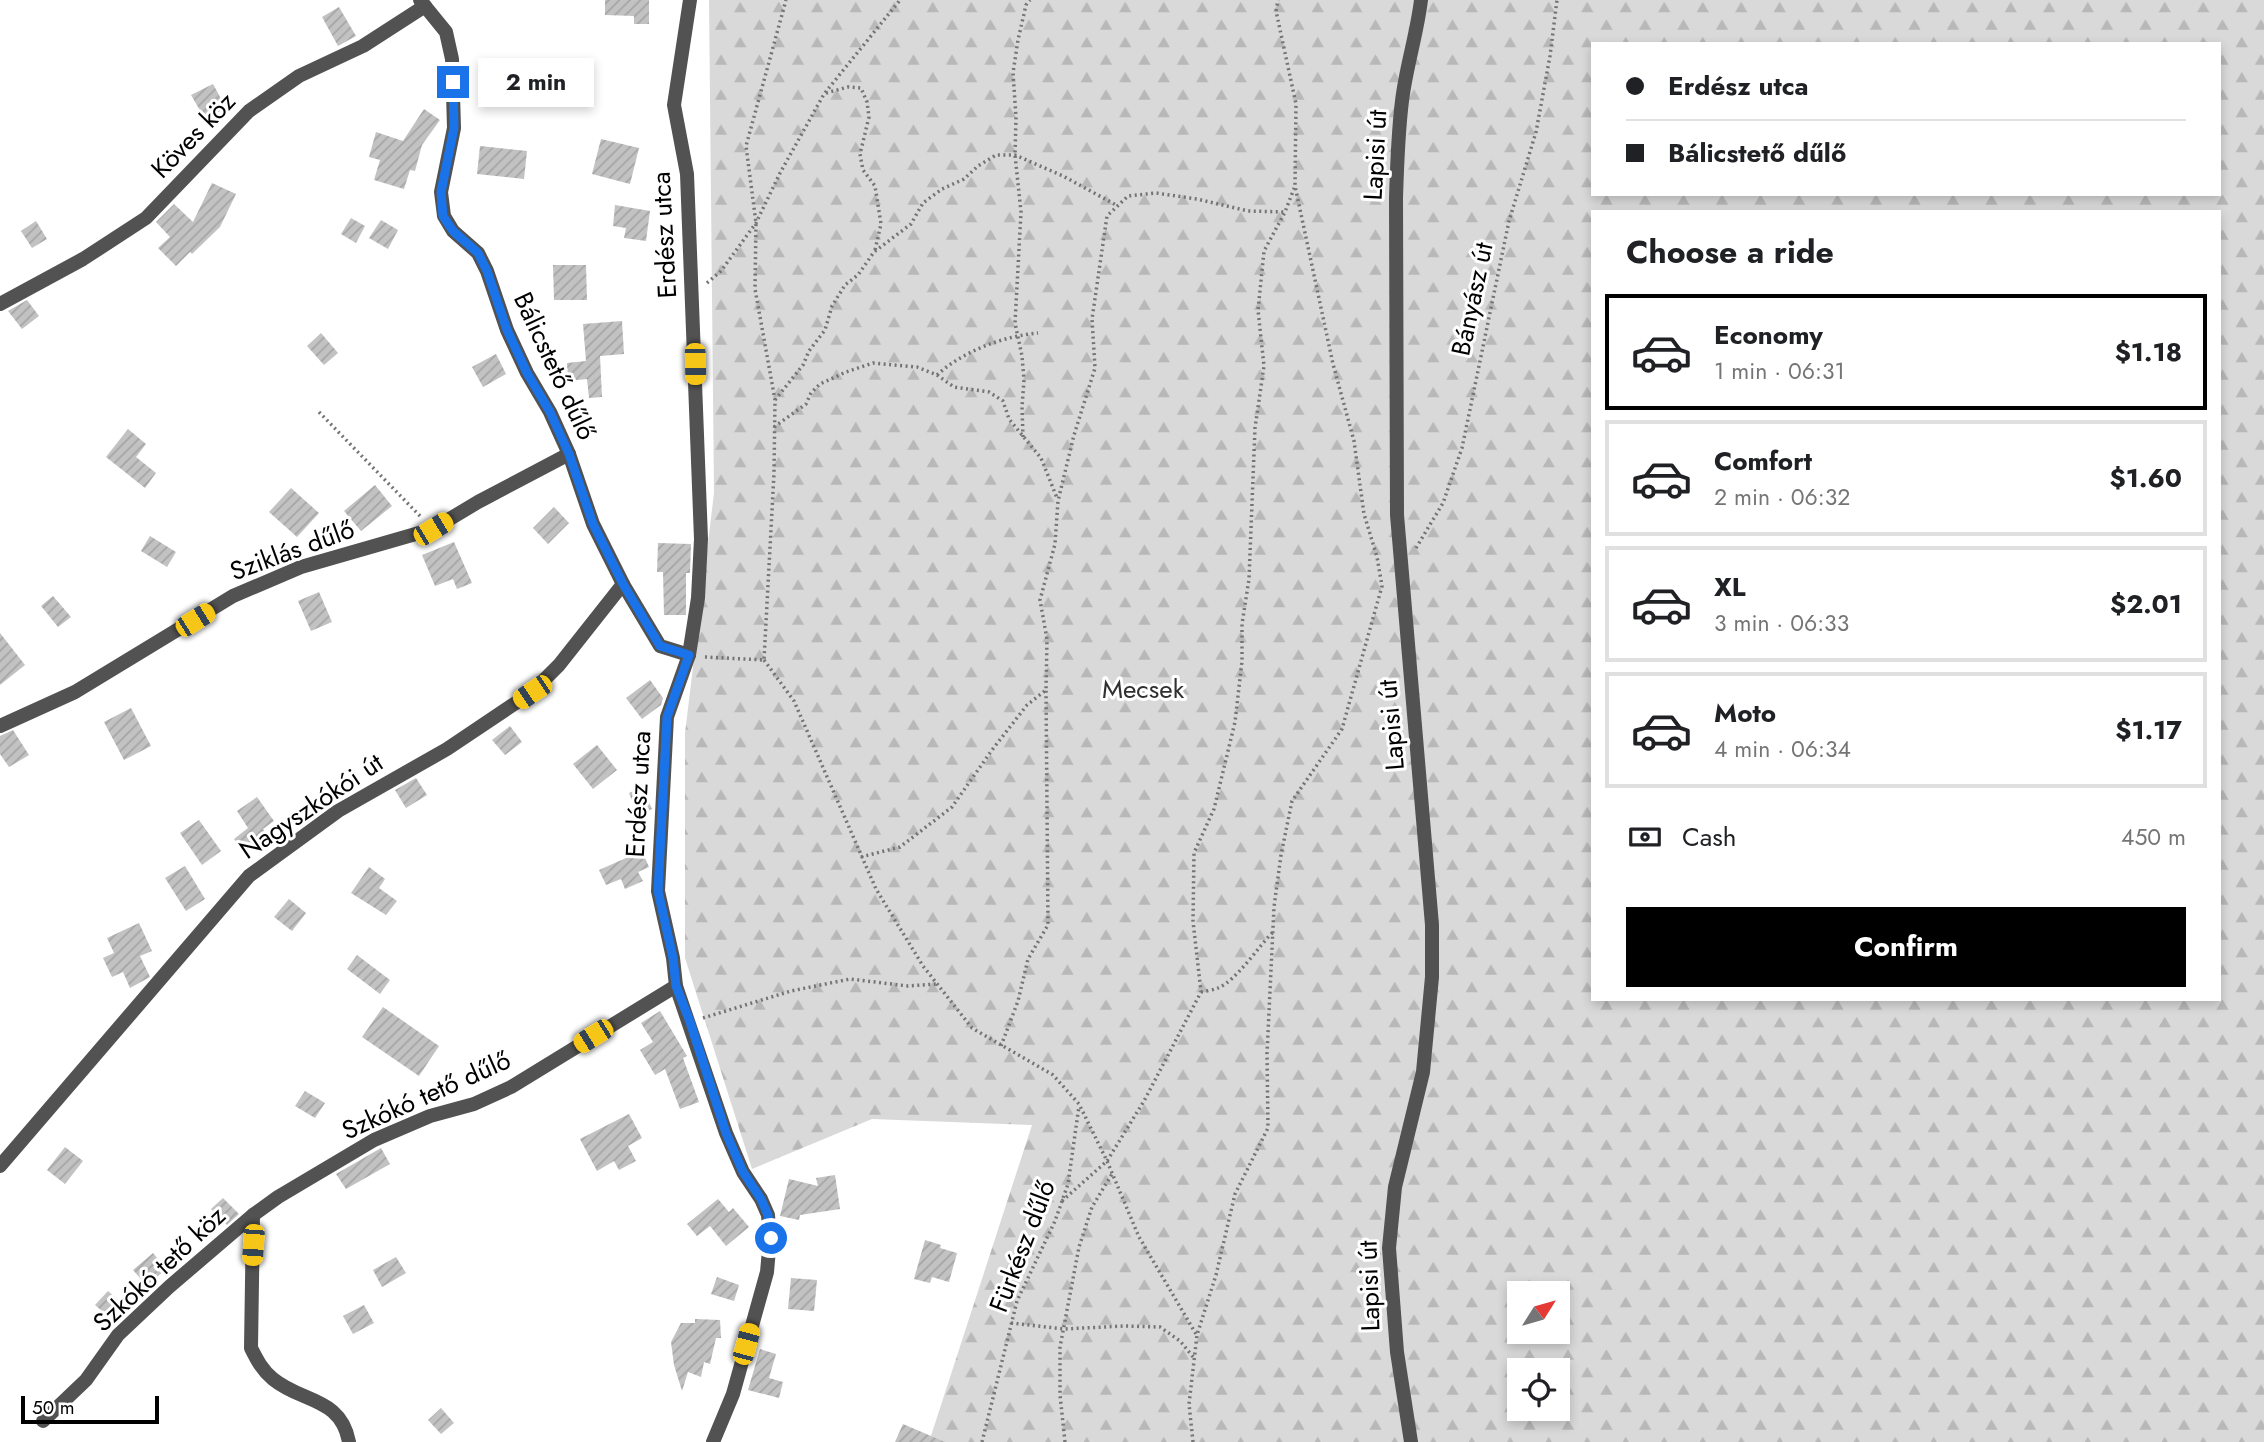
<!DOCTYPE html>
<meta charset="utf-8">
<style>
body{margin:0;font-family:Jost,sans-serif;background:#f2f2f2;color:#202124;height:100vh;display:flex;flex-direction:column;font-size:26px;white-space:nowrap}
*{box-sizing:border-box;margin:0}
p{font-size:23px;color:#757577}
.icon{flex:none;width:38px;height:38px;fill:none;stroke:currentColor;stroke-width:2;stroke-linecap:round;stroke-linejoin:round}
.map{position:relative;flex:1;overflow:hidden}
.details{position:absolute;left:1591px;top:210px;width:630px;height:791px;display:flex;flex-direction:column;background:#fff;border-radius:0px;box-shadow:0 4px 10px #0003}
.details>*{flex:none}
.guide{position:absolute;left:1591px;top:42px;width:630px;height:154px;border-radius:0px;box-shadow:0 4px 10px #0003;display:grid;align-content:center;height:154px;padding:0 35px;background:#fff}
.needle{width:46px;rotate:53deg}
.fabs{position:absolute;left:1507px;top:1281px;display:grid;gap:14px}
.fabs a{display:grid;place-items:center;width:63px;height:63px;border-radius:0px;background:#fff;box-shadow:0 4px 10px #0003;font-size:35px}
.scale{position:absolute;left:21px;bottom:18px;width:138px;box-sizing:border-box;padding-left:7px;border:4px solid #000;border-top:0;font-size:19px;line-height:24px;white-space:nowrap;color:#000;-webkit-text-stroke:5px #fff;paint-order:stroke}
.end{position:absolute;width:32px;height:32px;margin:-16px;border:9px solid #1a73e8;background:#fff;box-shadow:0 0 0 4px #fff}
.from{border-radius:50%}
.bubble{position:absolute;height:49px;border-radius:0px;background:#fff;box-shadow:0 4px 10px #0003;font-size:23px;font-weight:700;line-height:49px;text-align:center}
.car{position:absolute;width:21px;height:42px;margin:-21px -10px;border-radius:9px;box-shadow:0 0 5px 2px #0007;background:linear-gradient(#f5c518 24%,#345 0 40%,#f5c518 0 76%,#345 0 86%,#f5c518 0)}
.guide b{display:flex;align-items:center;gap:24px;height:66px;font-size:26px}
.guide b+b{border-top:2px solid #e0e0e0}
.guide i{width:18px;height:18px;background:#202124}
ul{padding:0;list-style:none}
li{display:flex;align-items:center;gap:21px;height:116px;margin:0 14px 10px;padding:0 21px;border:4px solid #e0e0e0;border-radius:0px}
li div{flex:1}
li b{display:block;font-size:26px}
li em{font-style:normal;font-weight:700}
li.active{border-color:#000}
li>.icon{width:63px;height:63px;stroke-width:1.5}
h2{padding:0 35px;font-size:32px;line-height:84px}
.pay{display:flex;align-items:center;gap:18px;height:77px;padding:0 35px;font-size:26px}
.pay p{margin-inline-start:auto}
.action{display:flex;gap:14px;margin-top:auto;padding:14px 35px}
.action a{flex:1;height:80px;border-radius:0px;background:#000;color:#fff;font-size:28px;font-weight:700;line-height:80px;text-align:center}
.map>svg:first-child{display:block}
</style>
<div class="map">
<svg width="2264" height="1442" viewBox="0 0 2264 1442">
<defs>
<pattern id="forest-firs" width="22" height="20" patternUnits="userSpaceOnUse" patternTransform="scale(1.75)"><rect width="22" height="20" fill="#d9d9d9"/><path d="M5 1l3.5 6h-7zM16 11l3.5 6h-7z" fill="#b8b8b8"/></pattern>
<pattern id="building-hatch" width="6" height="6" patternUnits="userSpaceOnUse" patternTransform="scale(1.75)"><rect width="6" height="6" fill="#c2c2c2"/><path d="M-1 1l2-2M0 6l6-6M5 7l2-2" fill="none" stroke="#a5a5a5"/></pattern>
</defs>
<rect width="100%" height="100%" fill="#fff"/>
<!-- forest -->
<path fill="url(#forest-firs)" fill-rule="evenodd" d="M709,0h1555v1442h-1335l103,-317 -160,-6 -120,50 -67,-211v-225l29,-240zM1592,44h627v150h-627zM1592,212h627v787h-627zM1519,1293h39v39h-39zM1519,1370h39v39h-39z"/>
<!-- building -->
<g fill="url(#building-hatch)">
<path d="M605,0h44v24h-15v-8l-29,-1z"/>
<path d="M339,7l17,29 -18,10 -16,-29z"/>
<path d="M213,84l13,24 -21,11 -14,-24z"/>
<path d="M424,109l16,11 -18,25 -7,26 -5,-1 -6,19 -30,-9 6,-20 -11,-3 7,-25 27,9z"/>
<path d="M601,139l38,9 -9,36 -38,-10z"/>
<path d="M480,146l47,5 -3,28 -47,-5z"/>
<path d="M212,183l24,11 -16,33 -28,27 -2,-2 -14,14 -18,-18 12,-11 -14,-15 18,-18 19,18z"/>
<path d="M615,205l35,6 -4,30 -22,-3 2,-10 -13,-2z"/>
<path d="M351,218l14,8 -9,17 -15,-9z"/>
<path d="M381,220l17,10 -10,19 -19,-11z"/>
<path d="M36,221l11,18 -15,9 -11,-17z"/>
<path d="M553,265h33l1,35h-33z"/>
<path d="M27,300l12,16 -17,13 -14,-18z"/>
<path d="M622,321l2,33 -24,2 2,41 -13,1 -2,-19 -19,2 -1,-18 19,-2 -3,-37z"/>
<path d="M321,333l17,20 -14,12 -17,-19z"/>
<path d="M496,354l10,20 -23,13 -11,-20z"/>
<path d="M128,429l18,15 -10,13 20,16 -11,15 -39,-31z"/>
<path d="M375,485l17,21 -31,25 -17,-20z"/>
<path d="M291,488l28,25 -22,24 -28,-25z"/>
<path d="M554,507l15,16 -21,21 -15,-16z"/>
<path d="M150,536l26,16 -9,15 -26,-16z"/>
<path d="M454,542l18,41 -15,6 -4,-10 -18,7 -13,-31z"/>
<path d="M658,543l33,1 -1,29h-4v42h-22l-1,-43h-6z"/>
<path d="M319,592l13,30 -21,9 -13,-30z"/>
<path d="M53,596l18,21 -13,10 -17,-21z"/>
<path d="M0,633l25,32 -25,20z"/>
<path d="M650,680l13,18 -2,7 -19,14 -16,-21z"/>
<path d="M131,708l20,38 -27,14 -20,-38z"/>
<path d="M510,726l12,16 -17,13 -13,-15z"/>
<path d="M13,730l16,25 -20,12 -9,-13v-18z"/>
<path d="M597,745l20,25 -24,19 -20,-25z"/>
<path d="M416,778l11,17 -21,13 -11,-18z"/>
<path d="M642,787l10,22 -14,6 -9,-22z"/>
<path d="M257,797l17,24 -11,8 5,7 -24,17 -10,-14 14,-11 -11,-17z"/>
<path d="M199,820l22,31 -19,14 -22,-32z"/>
<path d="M642,851l7,16 -11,5 5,9 -18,8 -4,-10 -15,6 -7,-15z"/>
<path d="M185,866l20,33 -19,12 -21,-33z"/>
<path d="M369,867l16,12 -6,9 18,13 -11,14 -35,-22z"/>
<path d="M289,899l17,14 -14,18 -18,-14z"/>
<path d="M139,923l13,28 -12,5 10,21 -20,11 -7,-16 -11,5 -9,-19 11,-5 -7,-15z"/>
<path d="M357,955l33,25 -10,14 -33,-25z"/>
<path d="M383,1007l56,39 -20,30 -57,-39z"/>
<path d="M660,1011l27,45 -4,2 16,44 -19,7 -15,-40 -10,6 -15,-25 13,-8 -12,-19z"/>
<path d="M305,1091l20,12 -10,15 -20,-12z"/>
<path d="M629,1114l13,24 -14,8 8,15 -17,9 -5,-9 -17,10 -17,-32z"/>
<path d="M65,1147l18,14 -18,23 -18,-14z"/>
<path d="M381,1148l9,16 -44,25 -10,-15z"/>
<path d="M835,1175l5,34 -40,6 -1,5 -19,-4 9,-37 29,7 -2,-8z"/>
<path d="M223,1198l16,16 -12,11 -16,-16z"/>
<path d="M718,1199l11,13 4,-4 16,19 -23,19 -16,-20 -13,10 -10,-12z"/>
<path d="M925,1240l16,5 -1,3 17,5 -8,29 -17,-5 -2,6 -16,-4z"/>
<path d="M153,1253l13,16 -19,17 -14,-16z"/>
<path d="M396,1257l10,16 -24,14 -9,-17z"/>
<path d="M717,1277l22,8 -5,16 -23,-7z"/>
<path d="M791,1278l26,2 -3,31 -26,-2z"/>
<path d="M108,1291l14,13 -13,13 -14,-12z"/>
<path d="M364,1305l10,18 -21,11 -10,-18z"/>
<path d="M695,1319l25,1 1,18h-5l-6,26 -6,-2 -3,15 -13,-5 -6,19 -8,-26 -3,-23 10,-19h14z"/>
<path d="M760,1349l16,5 -7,24 14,4 -4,16 -31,-8z"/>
<path d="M441,1408l13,15 -13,11 -13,-14z"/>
<path d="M903,1424l42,18h-50z"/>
</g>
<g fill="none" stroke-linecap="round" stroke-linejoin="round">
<!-- path -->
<g stroke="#747474" stroke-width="3.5" stroke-dasharray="2 3.5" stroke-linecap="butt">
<path d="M826,93l22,-6 13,1 6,14 2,15 -9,37 3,16 12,16 6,38 -6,26"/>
<path d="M707,283l14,-12 35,-48 24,-50 44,-79 76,-94"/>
<path d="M937,375c26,-24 67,-39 101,-42"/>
<path d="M775,400l28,-35 6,-14 16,-21 7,-24 13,-21 13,-10 16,-23 37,-28 12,-21 19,-14 22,-10 14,-13 18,-11h19l48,21 55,30"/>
<path d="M319,412l102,105"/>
<path d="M774,427l32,-23 5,-11 9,-9 26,-12 27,-9 44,4 20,8 17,12 35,5 14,9 6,18 32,39 16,40"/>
<path d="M1023,437l-1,-30 2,-27 -2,-24 -7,-33 6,-111 -6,-57 1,-38 -3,-44 5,-33 8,-35 4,-5"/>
<path d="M1416,548l27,-45 19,-55 47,-227 27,-89 14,-76 7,-56"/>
<path d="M705,657l59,3 10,-187 1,-73 -20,-111 1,-66 -10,-77 40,-146"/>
<path d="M764,660l30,41 82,188 47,77 49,62 81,47 26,29 28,57 32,76 57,97"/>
<path d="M861,857l39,-10 52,-40 40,-57 35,-45 19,-15 1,-51 -7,-39 15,-56 3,-43 16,-66 21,-67 -3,-49 15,-103 21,-20 28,-3 41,6 51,12 37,1"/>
<path d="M1201,992c5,-1 12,-2 17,-4 19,-8 39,-40 55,-56"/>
<path d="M703,1018l88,-27 59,-12 58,7 28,-2"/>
<path d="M1001,1046l17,-45 10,-42 20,-34 -2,-235"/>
<path d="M1062,1201l45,-40 37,-60 57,-109 -8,-71 1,-68 20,-44 21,-87 7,-61v-37l7,-45 6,-151 9,-62 -6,-56 6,-59 21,-39 10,-26"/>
<path d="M1011,1323l53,6 60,-3 36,1 20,14 14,17"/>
<path d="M982,1442l35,-141 38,-80 13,-37 11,-78"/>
<path d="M1065,1442l-5,-47v-48l19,-100 13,-40 20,-33"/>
<path d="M1193,1442l-4,-38 8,-69 19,-60 19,-81 33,-66 -1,-74 7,-147 7,-52 11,-54 50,-72 40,-143 -5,-29 -13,-43 -10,-73 -21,-77 -38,-178 1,-82 -20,-93 2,-11"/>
</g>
<!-- minor -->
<g stroke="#525252" stroke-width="14">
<path d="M420,0l26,32 6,27 2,69 -13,64 3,24 9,15 25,22 9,18 20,59 20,43 23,39 19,42 24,70 30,60 37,62 29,9"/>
<path d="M690,0l-16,105 13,69 14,365 -3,59 -9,57 -22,62 -9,174 15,67 3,28 50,147 17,39 18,27 7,16 2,23 -3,34 -34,122 -20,48"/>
<path d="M0,304l83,-45 63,-41 103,-107 50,-35 64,-30 62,-40"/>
<path d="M0,726l75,-34 158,-96 68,-29 132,-38 45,-27 91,-48"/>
<path d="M0,1166l249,-290 89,-65 109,-62 85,-57 27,-27 64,-81"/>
<path d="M43,1421l43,-41 32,-45 51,-48 84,-72"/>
<path d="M349,1442c-8,-45 -47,-39 -76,-63 -11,-9 -16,-19 -22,-31l2,-133 25,-18 96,-57 56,-24 44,-12 37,-17 165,-101"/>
</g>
<!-- tertiary -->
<path stroke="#525252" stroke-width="14" d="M1411,1442l-14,-90 -8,-104 6,-61 28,-115 9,-95v-52l-35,-410 -1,-317c1,-33 2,-65 6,-97 4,-34 15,-67 19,-101"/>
</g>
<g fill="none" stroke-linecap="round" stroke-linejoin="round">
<!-- route -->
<path stroke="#1a73e8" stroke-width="9" d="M453,82l1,46 -13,64 2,24 10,15 25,22 9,18 20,59 20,43 23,39 19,42 24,70 30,60 37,62 29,9 -22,62 -9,174 15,67 3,28 14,36 36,111 17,39 18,27 7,16 3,23"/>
</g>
<g text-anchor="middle" stroke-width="6" stroke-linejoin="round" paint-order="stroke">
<!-- street labels -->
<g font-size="26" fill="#000" stroke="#fff">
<text transform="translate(193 135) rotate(-46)" y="9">Köves köz</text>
<text transform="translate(1375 155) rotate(-87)" y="9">Lapisi út</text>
<text transform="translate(664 235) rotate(-93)" y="9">Erdész utca</text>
<text transform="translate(1472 299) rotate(-78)" y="9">Bányász út</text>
<text transform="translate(555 366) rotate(65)" y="9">Bálicstető dűlő</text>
<text transform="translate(292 550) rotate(-20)" y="9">Sziklás dűlő</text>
<text transform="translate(1391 725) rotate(-95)" y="9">Lapisi út</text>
<text transform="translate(638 794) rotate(-87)" y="9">Erdész utca</text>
<text transform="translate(311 806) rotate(-34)" y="9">Nagyszkókói út</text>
<text transform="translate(426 1095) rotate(-24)" y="9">Szkókó tető dűlő</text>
<text transform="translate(1022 1246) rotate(-69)" y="9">Fürkész dűlő</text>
<text transform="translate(159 1269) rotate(-43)" y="9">Szkókó tető köz</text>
<text transform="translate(1369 1286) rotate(-92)" y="9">Lapisi út</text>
</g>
<!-- park labels -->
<g font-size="26" fill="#303030" stroke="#fff">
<text x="1143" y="698">Mecsek</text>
</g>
</g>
</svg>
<div class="fabs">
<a><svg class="needle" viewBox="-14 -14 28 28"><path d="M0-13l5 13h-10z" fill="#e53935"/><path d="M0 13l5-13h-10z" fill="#757577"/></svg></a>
<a><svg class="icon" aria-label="locate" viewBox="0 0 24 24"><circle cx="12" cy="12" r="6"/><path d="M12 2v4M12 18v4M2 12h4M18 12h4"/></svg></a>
</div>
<div class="scale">50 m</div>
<i class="end from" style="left:771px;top:1238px"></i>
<i class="end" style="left:453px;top:82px"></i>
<div class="bubble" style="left:478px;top:58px;width:116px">2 min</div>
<i class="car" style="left:695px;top:364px;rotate:179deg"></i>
<i class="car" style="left:433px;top:529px;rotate:59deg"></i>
<i class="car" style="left:195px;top:620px;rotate:58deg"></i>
<i class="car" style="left:532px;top:692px;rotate:236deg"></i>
<i class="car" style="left:593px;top:1036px;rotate:238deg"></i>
<i class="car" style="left:253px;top:1245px;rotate:184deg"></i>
<i class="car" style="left:746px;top:1344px;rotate:15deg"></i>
<div class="guide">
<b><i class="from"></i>Erdész utca</b>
<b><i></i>Bálicstető dűlő</b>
</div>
<section class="details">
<h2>Choose a ride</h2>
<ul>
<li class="active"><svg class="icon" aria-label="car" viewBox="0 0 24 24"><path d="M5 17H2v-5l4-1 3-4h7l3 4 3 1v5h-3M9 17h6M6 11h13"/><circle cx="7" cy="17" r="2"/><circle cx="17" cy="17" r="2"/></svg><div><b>Economy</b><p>1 min · 06:31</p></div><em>$1.18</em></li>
<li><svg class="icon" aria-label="car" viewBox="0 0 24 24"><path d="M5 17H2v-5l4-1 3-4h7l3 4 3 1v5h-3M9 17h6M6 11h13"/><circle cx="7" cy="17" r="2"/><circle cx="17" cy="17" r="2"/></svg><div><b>Comfort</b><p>2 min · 06:32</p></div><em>$1.60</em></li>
<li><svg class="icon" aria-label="car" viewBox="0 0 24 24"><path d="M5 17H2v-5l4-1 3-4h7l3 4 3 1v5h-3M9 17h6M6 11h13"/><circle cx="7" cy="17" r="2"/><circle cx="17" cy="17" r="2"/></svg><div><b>XL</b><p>3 min · 06:33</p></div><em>$2.01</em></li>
<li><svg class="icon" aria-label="car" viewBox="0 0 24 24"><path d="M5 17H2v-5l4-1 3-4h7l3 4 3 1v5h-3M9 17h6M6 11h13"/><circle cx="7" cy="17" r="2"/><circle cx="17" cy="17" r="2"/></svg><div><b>Moto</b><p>4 min · 06:34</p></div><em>$1.17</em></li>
</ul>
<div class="pay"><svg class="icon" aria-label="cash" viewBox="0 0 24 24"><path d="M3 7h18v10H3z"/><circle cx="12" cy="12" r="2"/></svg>Cash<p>450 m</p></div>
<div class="action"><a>Confirm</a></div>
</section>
</div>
